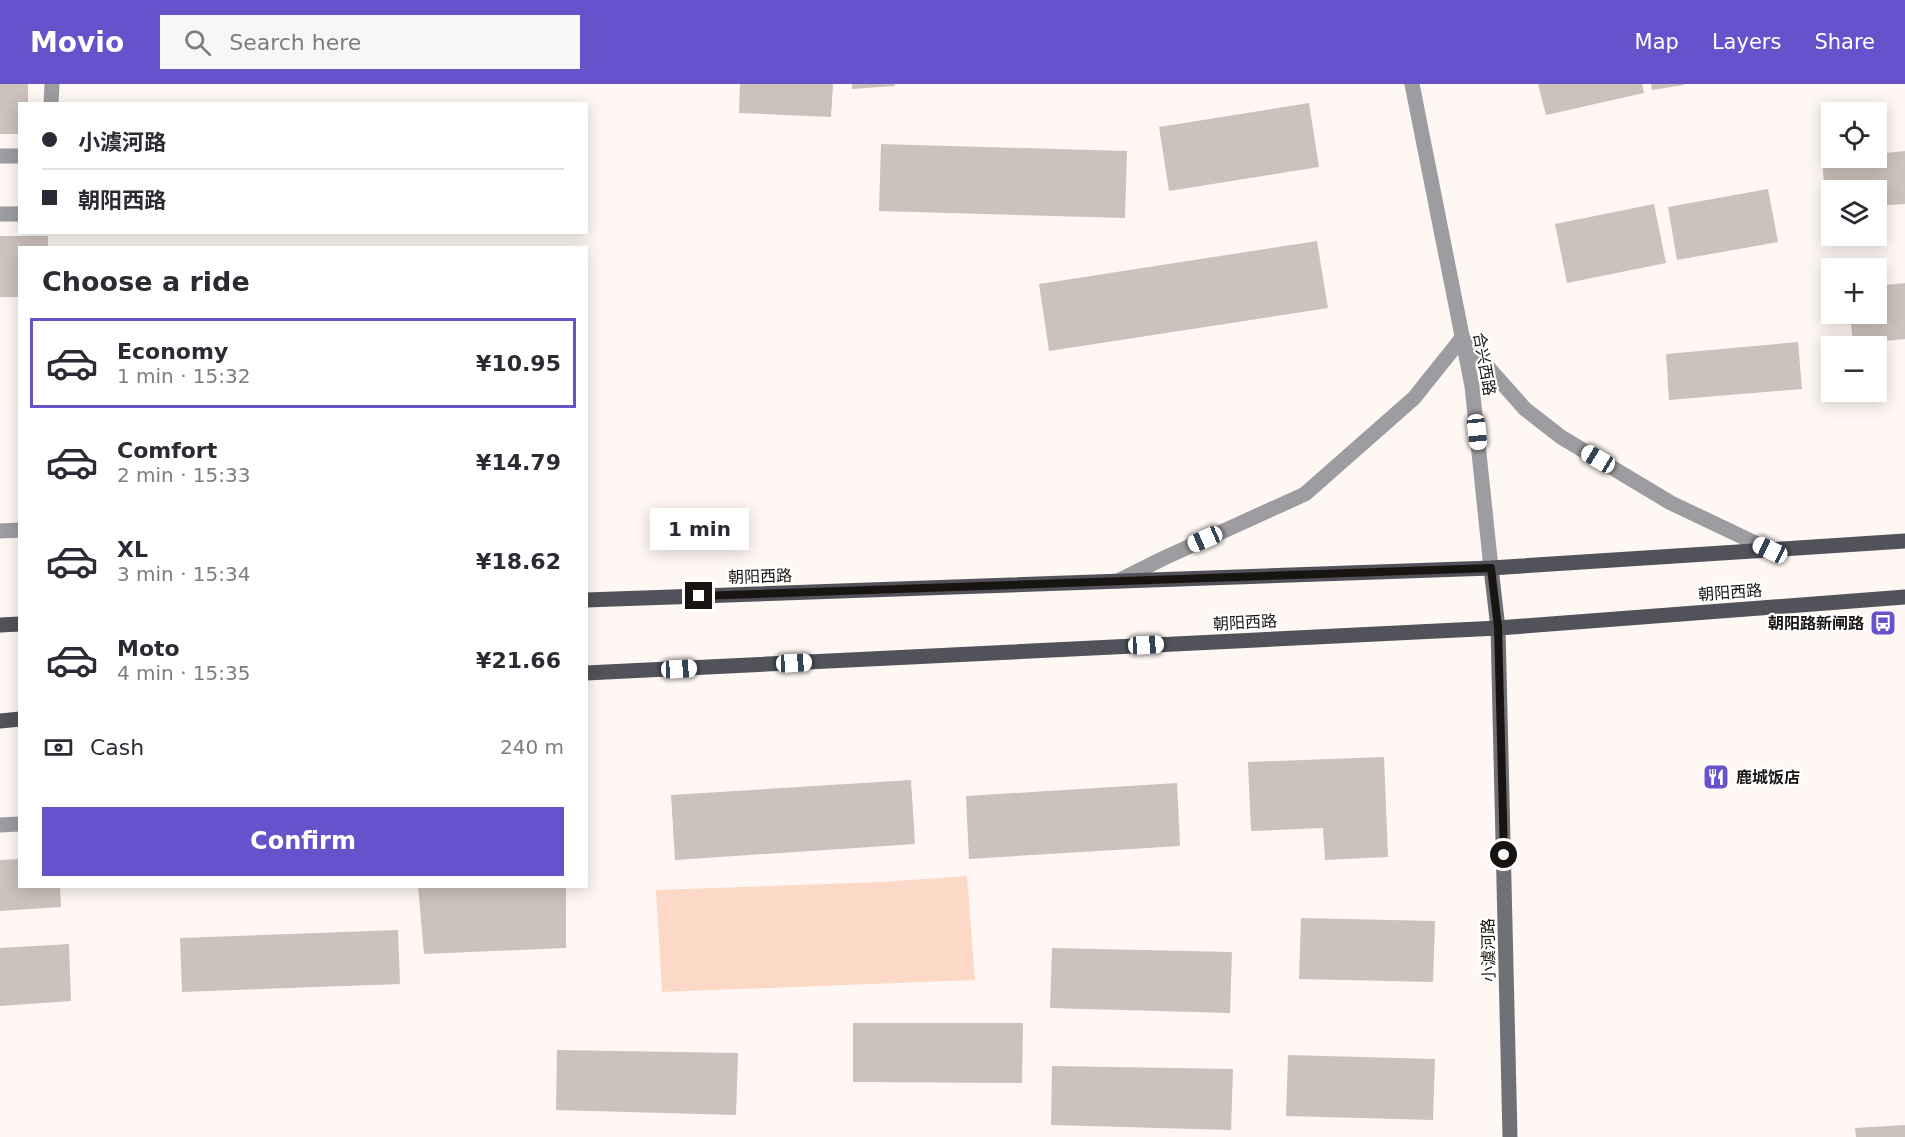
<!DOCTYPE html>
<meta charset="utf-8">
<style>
body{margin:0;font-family:"DejaVu Sans","Noto Sans SC",sans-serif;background:#f7f7f7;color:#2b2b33;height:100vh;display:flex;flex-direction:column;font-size:22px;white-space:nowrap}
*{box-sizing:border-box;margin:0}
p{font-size:20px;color:#7c7c81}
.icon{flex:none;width:33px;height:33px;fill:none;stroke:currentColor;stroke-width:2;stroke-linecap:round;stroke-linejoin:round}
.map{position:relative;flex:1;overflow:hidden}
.panel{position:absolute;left:18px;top:162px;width:570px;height:642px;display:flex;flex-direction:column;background:#fff;border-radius:0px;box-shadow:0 3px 15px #0003}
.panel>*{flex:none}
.guide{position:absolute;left:18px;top:18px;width:570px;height:132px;border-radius:0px;box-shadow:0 3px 15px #0003;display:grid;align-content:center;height:132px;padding:0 24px;background:#fff}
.buttons{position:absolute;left:1821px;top:18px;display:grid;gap:12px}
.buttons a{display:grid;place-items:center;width:66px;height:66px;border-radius:0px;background:#fff;box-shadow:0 3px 15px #0003;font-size:30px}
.end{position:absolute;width:27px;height:27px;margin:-14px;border:8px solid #181412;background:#fff;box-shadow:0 0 0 3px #fff}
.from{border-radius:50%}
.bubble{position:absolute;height:42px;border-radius:0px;background:#fff;box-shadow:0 3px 15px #0003;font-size:20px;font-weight:600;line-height:42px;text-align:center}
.car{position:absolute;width:18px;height:36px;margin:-18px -9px;border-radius:8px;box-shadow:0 0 4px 2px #0007;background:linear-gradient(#fff 24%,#345 0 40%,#fff 0 76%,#345 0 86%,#fff 0)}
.guide b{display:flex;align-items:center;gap:21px;height:57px;font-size:22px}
.guide b+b{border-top:2px solid #e1e1e2}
.guide i{width:15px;height:15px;background:#2b2b33}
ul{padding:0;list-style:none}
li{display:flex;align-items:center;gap:18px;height:90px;margin:0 12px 9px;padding:0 12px;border:3px solid transparent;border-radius:0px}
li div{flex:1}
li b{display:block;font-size:22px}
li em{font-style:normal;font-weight:600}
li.on{border-color:#6852cb}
li>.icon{width:54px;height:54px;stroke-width:1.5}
h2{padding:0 24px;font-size:27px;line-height:72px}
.pay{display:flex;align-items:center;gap:15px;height:66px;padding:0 24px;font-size:22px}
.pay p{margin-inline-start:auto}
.primary-button{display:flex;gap:12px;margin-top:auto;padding:12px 24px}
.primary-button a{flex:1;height:69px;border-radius:0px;background:#6852cb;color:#fff;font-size:24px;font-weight:600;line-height:69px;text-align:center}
header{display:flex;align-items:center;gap:36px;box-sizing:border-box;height:84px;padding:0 30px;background:#6852cb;color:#fff}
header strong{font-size:28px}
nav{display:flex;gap:33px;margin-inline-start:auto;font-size:21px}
.search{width:420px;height:54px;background:#f7f7f7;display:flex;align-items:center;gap:15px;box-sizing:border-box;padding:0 21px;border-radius:0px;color:#7c7c81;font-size:22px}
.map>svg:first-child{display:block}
</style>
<header>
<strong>Movio</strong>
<div class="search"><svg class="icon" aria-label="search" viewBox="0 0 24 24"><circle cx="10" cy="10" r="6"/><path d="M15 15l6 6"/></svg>Search here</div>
<nav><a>Map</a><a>Layers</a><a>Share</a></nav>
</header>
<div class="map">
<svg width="1905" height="1053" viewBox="0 0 1905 1053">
<rect width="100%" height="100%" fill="#fef7f3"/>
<!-- green -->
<path fill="#fbd9c6" d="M967,792l8,104 -313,12 -6,-102 226,-8z"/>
<!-- building -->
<g fill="#ccc1bb">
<path d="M0,0h28v20h-8v30h-20z"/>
<path d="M740,0h93l-2,33 -92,-4z"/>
<path d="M852,0h43v2l-43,3z"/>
<path d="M1538,0h104l2,9 -98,22z"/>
<path d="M1651,0h33v1l-32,5z"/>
<path d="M1309,19l10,64 -150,24 -10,-64z"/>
<path d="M881,60l246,7 -2,67 -246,-7z"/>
<path d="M1905,67v53l-29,2v-16h-44v20l-6,1 -4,-53h54v-4z"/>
<path d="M1768,105l10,53 -101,18 -9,-53z"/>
<path d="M1654,120l12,59 -99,20 -12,-59z"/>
<path d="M0,152h48v12h-28v49h-20z"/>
<path d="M1317,157l11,67 -279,43 -10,-67z"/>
<path d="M1905,199v56l-52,5 -3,-30h26v-28z"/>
<path d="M1798,258l4,47 -133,11 -3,-46z"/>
<path d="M1384,673l4,100 -63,3 -2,-32 -72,3 -3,-69z"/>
<path d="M911,696l4,64 -240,16 -4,-65z"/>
<path d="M1177,699l3,63 -211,13 -3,-63z"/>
<path d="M20,775v27h40l1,21 -61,4v-51z"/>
<path d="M418,802h148v62l-142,6z"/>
<path d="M1301,834l134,3 -2,61 -134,-3z"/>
<path d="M398,846l2,54 -218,8 -2,-54z"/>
<path d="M69,860l2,57 -71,5v-58z"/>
<path d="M1052,864l180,4 -2,61 -180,-5z"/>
<path d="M853,939h170l-1,60 -169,-1z"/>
<path d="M557,966l181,3 -2,62 -180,-5z"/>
<path d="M1288,971l147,4 -2,61 -147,-4z"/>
<path d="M1052,982l181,3 -2,61 -180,-5z"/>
<path d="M1905,1041v12h-49l-1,-9z"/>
</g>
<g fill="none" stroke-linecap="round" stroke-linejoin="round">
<!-- minor -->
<g stroke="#9c9ca1" stroke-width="15">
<path d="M51,20l1,-20"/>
<path d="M0,72h20"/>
<path d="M0,130h20"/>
<path d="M0,447l20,-1"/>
<path d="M0,741l20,-1"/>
</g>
<!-- tertiary -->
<g stroke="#9c9ca1" stroke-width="15">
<path d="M1412,0l60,302 19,182"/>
<path d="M1462,254l63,71 36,28 110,66 99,47"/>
<path d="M1118,497l46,-23 141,-64 109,-96 48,-60"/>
</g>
<!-- secondary -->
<path stroke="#707077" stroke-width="15" d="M1491,484l7,60 12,509"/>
<!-- primary -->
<g stroke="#52525a" stroke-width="15">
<path d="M586,516l905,-32 414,-27"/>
<path d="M0,541l20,-1"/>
<path d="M586,589l912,-45 407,-31"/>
<path d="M0,637l20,-2"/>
</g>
</g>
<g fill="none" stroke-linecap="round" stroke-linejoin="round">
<!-- route -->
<path stroke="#181412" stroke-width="8" d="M699,512l792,-28 7,59 6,228"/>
</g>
<!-- icons -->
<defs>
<g id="bus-square" transform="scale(1.35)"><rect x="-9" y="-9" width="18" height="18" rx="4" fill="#6852cb" stroke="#fff"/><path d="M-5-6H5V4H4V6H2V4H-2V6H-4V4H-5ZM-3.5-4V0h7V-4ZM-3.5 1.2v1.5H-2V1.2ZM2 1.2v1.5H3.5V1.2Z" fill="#fff"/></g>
<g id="restaurant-square" transform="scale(1.35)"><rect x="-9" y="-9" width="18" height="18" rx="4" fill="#6852cb" stroke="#fff"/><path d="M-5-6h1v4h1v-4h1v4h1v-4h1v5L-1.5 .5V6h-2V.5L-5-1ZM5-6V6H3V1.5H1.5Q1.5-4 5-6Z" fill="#fff"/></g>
</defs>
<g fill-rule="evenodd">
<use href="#bus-square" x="1883" y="539"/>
<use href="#restaurant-square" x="1716" y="693"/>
</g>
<g text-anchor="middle" stroke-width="4.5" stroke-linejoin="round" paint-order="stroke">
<!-- street labels -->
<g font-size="16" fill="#181412" stroke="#fff">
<text transform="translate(1485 280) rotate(80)" y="6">合兴西路</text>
<text transform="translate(760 492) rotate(-2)" y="6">朝阳西路</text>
<text transform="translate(1730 508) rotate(-4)" y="6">朝阳西路</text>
<text transform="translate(1245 538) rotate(-3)" y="6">朝阳西路</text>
<text transform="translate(1488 866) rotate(-91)" y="6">小澞河路</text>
</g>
<!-- poi labels -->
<g font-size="16" font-weight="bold" fill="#181412" stroke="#fff" text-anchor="end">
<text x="1864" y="545">朝阳路新闸路</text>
<text x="1736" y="699" text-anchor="start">鹿城饭店</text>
</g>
</g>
</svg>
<div class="buttons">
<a><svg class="icon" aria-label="locate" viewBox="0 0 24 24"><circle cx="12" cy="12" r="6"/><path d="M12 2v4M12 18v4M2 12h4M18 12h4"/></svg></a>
<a><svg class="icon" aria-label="layers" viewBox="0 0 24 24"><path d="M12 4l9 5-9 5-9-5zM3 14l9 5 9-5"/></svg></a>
<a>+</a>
<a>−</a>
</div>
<i class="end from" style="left:1504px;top:771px"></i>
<i class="end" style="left:699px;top:512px"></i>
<div class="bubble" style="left:650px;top:424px;width:99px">1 min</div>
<i class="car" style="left:1477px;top:348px;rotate:174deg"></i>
<i class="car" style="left:1598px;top:375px;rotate:301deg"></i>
<i class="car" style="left:1205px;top:455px;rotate:246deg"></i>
<i class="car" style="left:1770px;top:466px;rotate:295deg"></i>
<i class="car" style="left:1146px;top:561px;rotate:87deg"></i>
<i class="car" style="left:794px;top:579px;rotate:87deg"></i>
<i class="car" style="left:679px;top:585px;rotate:87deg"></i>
<div class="guide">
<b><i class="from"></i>小澞河路</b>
<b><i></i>朝阳西路</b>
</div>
<section class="panel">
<h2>Choose a ride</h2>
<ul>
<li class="on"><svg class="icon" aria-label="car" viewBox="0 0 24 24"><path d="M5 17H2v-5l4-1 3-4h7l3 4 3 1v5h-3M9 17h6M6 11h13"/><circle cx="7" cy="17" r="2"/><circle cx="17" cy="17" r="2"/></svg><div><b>Economy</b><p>1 min · 15:32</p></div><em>¥10.95</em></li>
<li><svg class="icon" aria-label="car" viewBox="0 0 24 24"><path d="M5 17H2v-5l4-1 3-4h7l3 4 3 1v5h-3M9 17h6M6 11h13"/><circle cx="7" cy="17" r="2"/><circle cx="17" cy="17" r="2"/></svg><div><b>Comfort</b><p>2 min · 15:33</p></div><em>¥14.79</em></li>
<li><svg class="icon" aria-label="car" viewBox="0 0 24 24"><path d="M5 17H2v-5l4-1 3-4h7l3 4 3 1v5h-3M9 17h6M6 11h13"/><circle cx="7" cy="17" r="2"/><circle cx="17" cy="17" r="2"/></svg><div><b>XL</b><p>3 min · 15:34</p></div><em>¥18.62</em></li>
<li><svg class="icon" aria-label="car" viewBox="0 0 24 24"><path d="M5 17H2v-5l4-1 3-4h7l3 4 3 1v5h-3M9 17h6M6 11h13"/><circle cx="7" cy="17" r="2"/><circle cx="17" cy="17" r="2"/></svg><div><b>Moto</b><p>4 min · 15:35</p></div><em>¥21.66</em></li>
</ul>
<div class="pay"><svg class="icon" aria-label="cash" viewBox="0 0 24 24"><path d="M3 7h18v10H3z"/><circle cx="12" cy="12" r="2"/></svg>Cash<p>240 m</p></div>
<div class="primary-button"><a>Confirm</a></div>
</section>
</div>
